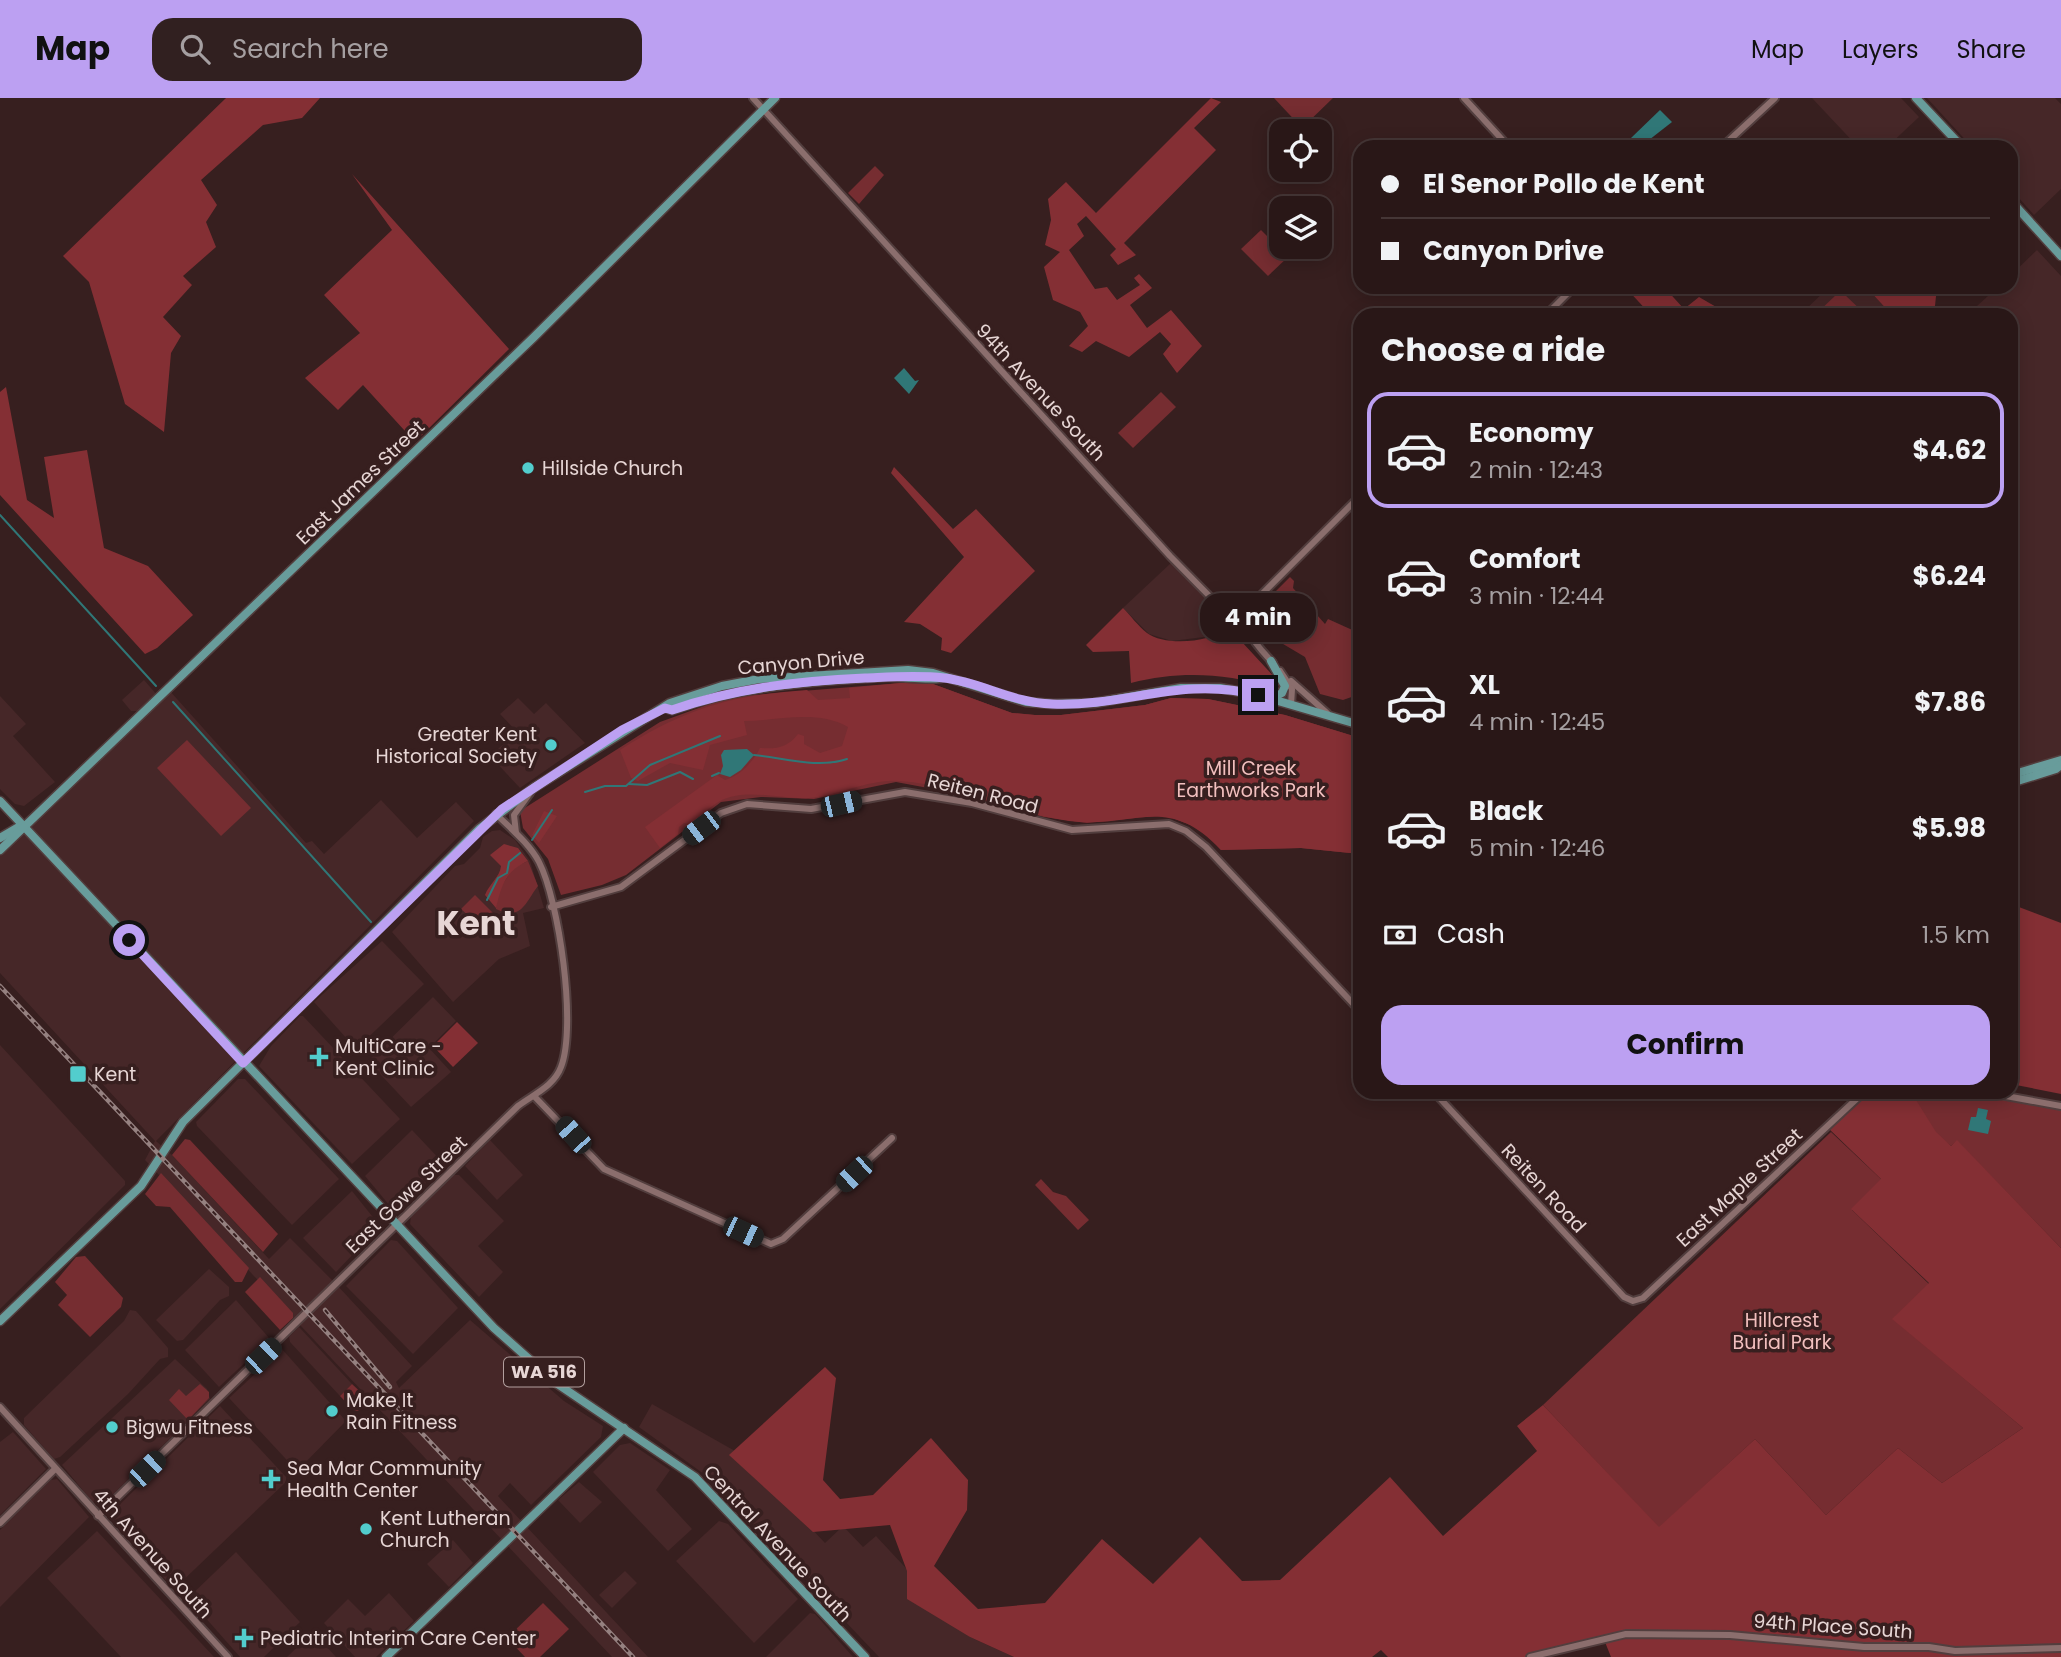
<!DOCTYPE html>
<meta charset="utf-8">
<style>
body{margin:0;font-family:Poppins,sans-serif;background:#312020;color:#f1f3f6;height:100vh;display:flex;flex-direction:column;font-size:26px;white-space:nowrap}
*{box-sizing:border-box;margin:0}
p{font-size:23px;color:#a59fa1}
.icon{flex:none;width:38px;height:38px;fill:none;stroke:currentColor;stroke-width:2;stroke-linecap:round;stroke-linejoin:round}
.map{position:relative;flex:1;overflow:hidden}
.details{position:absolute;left:1353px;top:210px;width:665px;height:791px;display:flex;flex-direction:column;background:#291717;border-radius:21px;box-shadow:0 4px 18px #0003,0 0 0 2px #453636}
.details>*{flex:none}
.banner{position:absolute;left:1353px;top:42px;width:665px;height:154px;border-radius:21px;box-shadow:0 4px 18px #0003,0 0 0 2px #453636;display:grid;align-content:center;height:154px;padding:0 28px;background:#291717}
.tools{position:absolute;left:1269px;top:21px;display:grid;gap:14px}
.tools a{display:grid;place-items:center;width:63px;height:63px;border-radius:14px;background:#291717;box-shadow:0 4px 18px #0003,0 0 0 2px #453636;font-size:35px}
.end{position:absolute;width:32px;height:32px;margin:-16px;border:9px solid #bca0f2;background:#111;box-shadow:0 0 0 4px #111}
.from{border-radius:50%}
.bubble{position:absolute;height:49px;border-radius:21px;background:#291717;box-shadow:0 4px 18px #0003,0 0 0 2px #453636;font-size:23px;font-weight:700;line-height:49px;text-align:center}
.car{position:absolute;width:21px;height:42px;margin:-21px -10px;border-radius:9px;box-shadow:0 0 5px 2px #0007;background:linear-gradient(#222 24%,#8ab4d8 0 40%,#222 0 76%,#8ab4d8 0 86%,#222 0)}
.banner b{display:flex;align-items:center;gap:24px;height:66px;font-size:26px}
.banner b+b{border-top:2px solid #453636}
.banner i{width:18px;height:18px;background:#f1f3f6}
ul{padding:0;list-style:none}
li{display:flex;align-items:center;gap:21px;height:116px;margin:0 14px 10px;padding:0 14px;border:4px solid transparent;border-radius:21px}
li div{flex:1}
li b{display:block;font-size:26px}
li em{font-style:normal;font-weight:700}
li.active{border-color:#bca0f2}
li>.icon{width:63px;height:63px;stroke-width:1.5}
h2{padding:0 28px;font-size:32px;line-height:84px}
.pay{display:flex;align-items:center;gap:18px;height:77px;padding:0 28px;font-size:26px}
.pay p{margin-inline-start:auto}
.button{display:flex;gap:14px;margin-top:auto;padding:14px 28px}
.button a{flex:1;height:80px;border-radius:21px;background:#bca0f2;color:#111;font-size:28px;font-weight:700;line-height:80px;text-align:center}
header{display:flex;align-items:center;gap:42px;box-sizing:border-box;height:98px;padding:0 35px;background:#bca0f2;color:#111}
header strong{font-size:33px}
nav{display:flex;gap:38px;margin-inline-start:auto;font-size:24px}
.search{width:490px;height:63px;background:#312020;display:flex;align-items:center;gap:18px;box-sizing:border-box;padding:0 24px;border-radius:21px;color:#a59fa1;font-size:26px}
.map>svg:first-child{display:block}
</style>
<header>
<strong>Map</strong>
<div class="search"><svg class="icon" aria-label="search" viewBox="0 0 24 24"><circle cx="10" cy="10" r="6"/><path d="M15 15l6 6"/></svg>Search here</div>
<nav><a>Map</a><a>Layers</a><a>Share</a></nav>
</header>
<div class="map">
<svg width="2061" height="1559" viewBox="0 0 2061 1559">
<rect width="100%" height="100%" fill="#371f1f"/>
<!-- built -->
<g fill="#462728">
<path d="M1812,0h89l18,19 -32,30h-29z"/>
<path d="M1927,0h128l6,6v85l-27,26 -23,-26v-42h-39z"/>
<path d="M2037,152l24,26v486l-50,18v-465h-44l31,-28h13v-12z"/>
<path d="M1829,189h37l26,28h-92z"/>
<path d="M1171,465l61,62 -12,10 -48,6 -23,-7 -26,-26z"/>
<path d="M144,582l13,15 -16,16h-10l-9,-11z"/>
<path d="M169,592l137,153 6,-2 12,13 57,-54 36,38 39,-36 18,19 -318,320 16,14 97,104 21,-21 46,46 76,82 -16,16 3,6 71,-68 94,81 39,25 -2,11 -70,68 -21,-22 -12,13 150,161h-36l-467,-497 10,-19 -155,-168v-128z"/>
<path d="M0,598l26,28 -13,12 42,46 -31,24 -9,-2 -15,-15z"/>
<path d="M518,600l16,16 12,-11 39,40 -65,45 -30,-32 27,-24 -17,-18z"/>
<path d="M500,732l15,10 15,21 14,47 -21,5 7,33 -31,13 -46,43 -61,-70 63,-66 9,-2 16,-16 3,-11 9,-6z"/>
<path d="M382,843l42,43 -68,65 -42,-47z"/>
<path d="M433,899l23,24 -27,27 22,24 -40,35 -43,-46z"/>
<path d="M300,918h3l97,103 -48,45 -93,-98 12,-20z"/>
<path d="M0,947l125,136v4l-125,124z"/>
<path d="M238,981h7l94,100 -47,46 -95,-99 -1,-4z"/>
<path d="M412,1032l33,35 -50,47 -30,-36z"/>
<path d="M490,1042l33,35 -26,25 -32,-34z"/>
<path d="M454,1077h5l45,46 -26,25 25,26 -24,25 -69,-73 1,-8z"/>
<path d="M352,1093l28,35 -44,46 -33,-34z"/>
<path d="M391,1142l6,1 61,67 -45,46 -67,-68z"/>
<path d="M209,1171l20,18v9l-9,4 -37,40 -6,1 -21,-21z"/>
<path d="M236,1202l34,39 -51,48 -34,-37z"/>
<path d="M130,1212l6,1 32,37v9l-8,2 -32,35 -68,63 -6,2 -30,-34v-7l100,-97z"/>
<path d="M299,1229l53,57 -12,12 -50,-54 -1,-5z"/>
<path d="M282,1251l64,72 -49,50 -68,-73z"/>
<path d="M175,1261l32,30 3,10 -108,106 -6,1 -34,-41z"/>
<path d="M652,1306l90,51 83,88 18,-17 20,21 13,-11 94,101 44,20h-135l-171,-180 -69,-50z"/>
<path d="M220,1308l66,71v5l-112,107 -66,-73z"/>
<path d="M13,1334l33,37 -46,46v-73z"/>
<path d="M630,1345l40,27 -14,20 36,39 -24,22 -75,-79 27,-27z"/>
<path d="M57,1381l32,38 -89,90v-77l51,-50z"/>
<path d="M579,1384l23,20 -22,21 -22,-23z"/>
<path d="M719,1423l9,3 70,75 -44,44 -78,-82z"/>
<path d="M97,1433l117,126h-93l-74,-79z"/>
<path d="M453,1442l20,23 -24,24 -22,-23z"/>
<path d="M236,1454l64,70 -36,35h-24l-52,-59z"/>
<path d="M625,1473l12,12 -25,25 -13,-13z"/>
<path d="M389,1495l25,28 -38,36h-21l-31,-34 24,-24 17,17z"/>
<path d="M810,1515l5,1 38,43h-87z"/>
<path d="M313,1534l23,25h-49z"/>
</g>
<!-- green -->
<g fill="#762d31">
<path d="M1274,0h59l-31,30z"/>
<path d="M875,68l9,9 -25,29 -11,-11z"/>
<path d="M1261,132l27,27 -20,19 -27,-27z"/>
<path d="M1837,196h7l22,21h-51z"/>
<path d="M1161,294l15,15 -43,41 -15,-15z"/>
<path d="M1290,479l4,4 -1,7 32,36 3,-5 31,14 -8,27 9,4v30l-17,6 -23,-6 -15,-37 -42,-25 -4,-16 9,-17z"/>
<path d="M901,585l32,1 79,29 23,2h26l84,-10 26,-7 37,1 77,16 75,23v116l-59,-6 -80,2 -18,-20 -38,-15 -78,8 -43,-6 -89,-24 -59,-11 -82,17 -53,-2 -40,5 -95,73 -24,10 -41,10 -13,-36 -25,-31 -3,-17 140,-89 69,-25z"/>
<path d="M187,642l64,68 -30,28 -64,-68z"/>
<path d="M528,763l10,25c-12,15 -16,36 -42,23v-15l18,-27z"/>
<path d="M475,797l21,21 -16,10 -19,-17z"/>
<path d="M1910,994h58l93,17v139l-104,-107 -6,5 -18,-14z"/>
<path d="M1831,1034l51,48 -30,30 77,74 -36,35 130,109 -81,55 -44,-35 -72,67 -71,-76 -96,89 -116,-123z"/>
<path d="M185,1041l5,1 88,94 -15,18 -91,-97z"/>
<path d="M161,1075l88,95 -7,14h-7l-65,-75 -14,-1 -11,-12z"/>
<path d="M1041,1081l12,13 13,4 23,24 -11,10 -43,-45z"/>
<path d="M85,1158l38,42 -2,9 -31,30 -32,-32 9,-10 -12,-13 21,-25z"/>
<path d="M260,1179l33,36v5l-13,12 -35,-38z"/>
<path d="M200,1286l9,8v6l-21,22 -19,-20 10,-11 7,7z"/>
<path d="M352,1286l17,16 -11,11 -5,-1 -13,-14z"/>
<path d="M543,1505l26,26 -29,28h-15l-18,-19z"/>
</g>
<!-- forest -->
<g fill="#842f34">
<path d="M226,0h94l-18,20 -39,7 -62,55 16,25 -11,17 10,25 -33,29 9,9 -29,32 18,19 -10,17 -7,79 -39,-28 -36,-122 -26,-26z"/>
<path d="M1211,0l10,4 -27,26 22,22 -92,93 12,12 -18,10 -8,-10 6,-6 -30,-33 -9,8 7,12 -15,14 26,39 12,-2 10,13 23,-15 -6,-7 5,-4 13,14 -22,17 17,23 24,-18 31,36 -25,27 -14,-19 8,-10 -11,-12 -31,25 -33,-16 -14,11 -13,-6 19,-20 -8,-14 -27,-12 -9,-33 16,-15 -15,-7 6,-25 -3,-21 18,-17 30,31z"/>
<path d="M352,76l157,175 -94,93 -52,-57 -25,25 -33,-32 55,-45 -36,-38 68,-65z"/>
<path d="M1625,189h39l20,22 15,-12 31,18h-79z"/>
<path d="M1866,189h71l-3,28h-42z"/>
<path d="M6,289l21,113 27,18 -10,-61 43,-7 17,98 44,18 45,49 -36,33 -12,6 -145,-159v-103z"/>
<path d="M894,369l59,62 23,-20 59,62 -84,82 -10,-3 1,-12 -22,-14 -16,-2 60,-65 -73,-84z"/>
<path d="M1123,510c8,8 15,18 24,25 19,14 64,9 82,-5l48,52 -6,7c-47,-14 -92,-16 -140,-4l-2,-32 -36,1 -7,-7z"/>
<path d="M901,585l32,1 79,29 23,2h26l84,-10 26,-7 37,1 77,16 75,23v116l-59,-6 -80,2c-54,-58 -87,-21 -152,-29 -58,-8 -113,-37 -171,-40 -29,-2 -60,15 -89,17 -28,2 -63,-11 -89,3 -11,6 -20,16 -30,23l-6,-1 -5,4 -1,7 -18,14 -15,-21 72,-52 8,5c15,-4 28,-18 35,-32 17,1 27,0 38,-14l6,2v8l16,9 22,-7 6,-19c-32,-18 -70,-6 -104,-6l3,14 -37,10 -7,25 -33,-7 -32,18 -7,-3 -11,-28c64,-41 111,-55 187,-60l11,10 32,-2 -1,-10z"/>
<path d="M544,713l13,5 -18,27 -7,-8z"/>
<path d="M504,746l14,4 10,13c-23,10 -27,26 -32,47l-11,-13c4,-11 15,-18 16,-29l-11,-11z"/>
<path d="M2011,806l50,19v171l-50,-10z"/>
<path d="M457,924l21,21 -25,24 -20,-21z"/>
<path d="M1864,994h47l25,40 15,14 6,-6 104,108v409h-450l-8,-20 -67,20h-148l-7,-7 -9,7h-358l-44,-20 -63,-38v-28l-17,-46 -77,7 -84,-77 96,-88 11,11 -13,102 17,19 33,-4 58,-57 37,42 -1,30 -33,56 44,43 67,-6 57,-64 51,45 47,-47 42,44 38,-1 110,-103 53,59 94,-85 -20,-25 26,-21 116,122 96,-88 71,76 72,-67 44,35 81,-55 -131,-109 37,-36 -78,-74 30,-30 -54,-52z"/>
</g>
<!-- water -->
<g fill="#307777">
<path d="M1660,12l12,12 -32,25 -9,-9z"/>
<path d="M904,270l11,13 4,-1 -10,14 -15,-16z"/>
<path d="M747,651l7,6 -13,15 -11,7 -10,-3 3,-8 -2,-11 3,-5z"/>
<path d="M1978,1010l10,2 -2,9 5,2 -3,13 -20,-4 3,-13h5z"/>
</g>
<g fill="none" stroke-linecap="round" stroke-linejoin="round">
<!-- stream -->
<g stroke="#307777" stroke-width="2">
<path d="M0,417l156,171"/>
<path d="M173,604l198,220"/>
<path d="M754,657c30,3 64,14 93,4"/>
<path d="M712,678l7,-3"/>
<path d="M629,686l18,1 33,-13 13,7"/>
<path d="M585,694l20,-6h21l24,-21 70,-29"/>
<path d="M532,742l20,-30"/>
<path d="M487,802l11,-22 9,-5 2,-11 11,-9"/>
</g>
<!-- minor casing -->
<g stroke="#523e3e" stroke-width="10">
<g id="minor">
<path d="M753,0l417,458 61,62 15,3"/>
<path d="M1464,0l45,49"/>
<path d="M1722,49l53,-49"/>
<path d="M1546,217l28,-28"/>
<path d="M1273,565c-16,-18 -34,-33 -22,-58l109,-109"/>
<path d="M1280,573l12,18 -1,16"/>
<path d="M1291,583l36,32"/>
<path d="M516,735l-2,-18 16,-22"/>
<path d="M551,809l70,-20 100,-74 26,-9 64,5 94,-17 67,11 100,27 97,-6 17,7 20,16 154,164"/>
<path d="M1434,994l190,205 9,4 10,-3 221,-206"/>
<path d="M1984,994l77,14"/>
<path d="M534,998l70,73 167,75 12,-5 109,-101"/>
<path d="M0,1309l228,250"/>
<path d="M98,1418l420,-410c16,-12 36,-20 43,-39 16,-41 -2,-166 -22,-205 -10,-19 -28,-33 -43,-48"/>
<path d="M0,1425l55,-54"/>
<path d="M1530,1559l96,-23 104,1 134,12h65l26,4 106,-3"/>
</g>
</g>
<!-- major casing -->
<g stroke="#523e3e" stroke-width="11">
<g id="major">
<path d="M1916,0l46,49"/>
<path d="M2011,103l50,55"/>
<path d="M1270,601l12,-6 3,-7 -14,-25"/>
<path d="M665,610l7,2c69,-24 138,-29 210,-33 20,-1 40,3 59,1"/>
<path d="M2011,677l50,-15"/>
<path d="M2011,685l45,-14 5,-4"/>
<path d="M0,703l494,527 62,55 139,94 170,180"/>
<path d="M0,740l22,-13"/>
<path d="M0,752l534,-513 241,-239"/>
<path d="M0,1223l141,-135 42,-64 296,-293 56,-42 135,-84 52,-17 37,-7 149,-9 25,3 93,29 27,2 41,-1 87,-15h39l38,7 102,30"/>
<path d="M386,1559l238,-229"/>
</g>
</g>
<!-- minor -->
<use href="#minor" stroke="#8b6e6d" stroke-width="6"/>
<!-- major -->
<use href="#major" stroke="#689c9b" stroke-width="8"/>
<!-- rail casing -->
<g stroke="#958180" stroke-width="4.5">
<g id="rail">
<path d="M0,888l633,671"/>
<path d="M325,1212l65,77"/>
</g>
</g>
<!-- rail -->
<use href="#rail" stroke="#371f1f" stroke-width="2" stroke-dasharray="5" stroke-linecap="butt"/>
</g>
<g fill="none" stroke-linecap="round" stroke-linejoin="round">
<!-- route -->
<path stroke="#bca0f2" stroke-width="9" d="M129,842l114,123 259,-254 120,-79 43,-22 7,2c63,-22 126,-29 193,-32 26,-1 54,-3 79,0 37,4 68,25 108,26 75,3 127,-28 206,-9"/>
</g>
<!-- markers -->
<g fill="#52cdcd" stroke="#371f1f" stroke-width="2.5">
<circle cx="528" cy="370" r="7"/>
<circle cx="551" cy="647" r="7"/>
<path d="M315.5 948.5h7v7h7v7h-7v7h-7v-7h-7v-7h7z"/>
<rect x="69" y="967" width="18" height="18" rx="3.5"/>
<circle cx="332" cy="1313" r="7"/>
<circle cx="112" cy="1329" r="7"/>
<path d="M267.5 1370.5h7v7h7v7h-7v7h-7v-7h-7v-7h7z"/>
<circle cx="366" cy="1431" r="7"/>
<path d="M240.5 1529.5h7v7h7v7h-7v7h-7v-7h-7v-7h7z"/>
</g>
<g text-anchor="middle" stroke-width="7" stroke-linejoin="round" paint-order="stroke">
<!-- shield labels -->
<rect fill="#371f1f" stroke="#b29f9e" stroke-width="2" x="504" y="1259.5" width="80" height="29" rx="5"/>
<g font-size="18" font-weight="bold" fill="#e7d6d5">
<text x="544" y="1280">WA 516</text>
</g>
<!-- street labels -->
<g font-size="19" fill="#e7d6d5" stroke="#371f1f">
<text transform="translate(1041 294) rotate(47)" y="7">94th Avenue South</text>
<text transform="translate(360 384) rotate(-44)" y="7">East James Street</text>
<text transform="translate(801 564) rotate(-5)" y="7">Canyon Drive</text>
<text transform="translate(983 695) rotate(14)" y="7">Reiten Road</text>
<text transform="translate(1739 1089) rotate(-43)" y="7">East Maple Street</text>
<text transform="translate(1544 1090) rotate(47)" y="7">Reiten Road</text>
<text transform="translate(406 1096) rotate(-44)" y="7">East Gowe Street</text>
<text transform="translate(778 1445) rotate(47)" y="7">Central Avenue South</text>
<text transform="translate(153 1455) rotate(48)" y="7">4th Avenue South</text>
<text transform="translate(1833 1528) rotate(4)" y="7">94th Place South</text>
</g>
<!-- poi labels -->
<g font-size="19" fill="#e7d6d5" stroke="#371f1f" text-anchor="start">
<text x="542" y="377">Hillside Church</text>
<text x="537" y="643" text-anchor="end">Greater Kent<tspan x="537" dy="22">Historical Society</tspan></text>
<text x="335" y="955">MultiCare -<tspan x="335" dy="22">Kent Clinic</tspan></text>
<text x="94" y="983">Kent</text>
<text x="346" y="1309">Make It<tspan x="346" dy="22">Rain Fitness</tspan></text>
<text x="126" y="1336">Bigwu Fitness</text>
<text x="287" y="1377">Sea Mar Community<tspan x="287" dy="22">Health Center</tspan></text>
<text x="380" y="1427">Kent Lutheran<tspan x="380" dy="22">Church</tspan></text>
<text x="260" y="1547">Pediatric Interim Care Center</text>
</g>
<!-- park labels -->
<g font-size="19" fill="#f2bfbe" stroke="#371f1f">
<text x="1251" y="677">Mill Creek<tspan x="1251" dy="22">Earthworks Park</tspan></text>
<text x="1782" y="1229">Hillcrest<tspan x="1782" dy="22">Burial Park</tspan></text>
</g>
<!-- town labels -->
<g font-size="33" font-weight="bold" fill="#e7d6d5" stroke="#371f1f">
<text x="476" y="837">Kent</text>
</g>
</g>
</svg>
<div class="tools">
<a><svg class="icon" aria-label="locate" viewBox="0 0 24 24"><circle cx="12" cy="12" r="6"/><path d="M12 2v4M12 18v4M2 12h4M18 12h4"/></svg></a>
<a><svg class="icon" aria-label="layers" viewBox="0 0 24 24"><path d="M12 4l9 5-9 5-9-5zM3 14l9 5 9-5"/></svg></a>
</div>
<i class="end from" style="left:129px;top:842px"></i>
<i class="end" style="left:1258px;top:597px"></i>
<div class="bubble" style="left:1200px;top:495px;width:116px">4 min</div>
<i class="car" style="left:841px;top:706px;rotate:77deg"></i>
<i class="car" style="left:701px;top:730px;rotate:233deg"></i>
<i class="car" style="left:573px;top:1037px;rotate:318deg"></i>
<i class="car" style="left:854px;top:1076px;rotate:227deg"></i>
<i class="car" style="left:743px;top:1134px;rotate:115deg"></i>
<i class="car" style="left:263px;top:1258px;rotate:46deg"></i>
<i class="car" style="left:147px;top:1371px;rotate:46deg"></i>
<div class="banner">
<b><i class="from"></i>El Senor Pollo de Kent</b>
<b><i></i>Canyon Drive</b>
</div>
<section class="details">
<h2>Choose a ride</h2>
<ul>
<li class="active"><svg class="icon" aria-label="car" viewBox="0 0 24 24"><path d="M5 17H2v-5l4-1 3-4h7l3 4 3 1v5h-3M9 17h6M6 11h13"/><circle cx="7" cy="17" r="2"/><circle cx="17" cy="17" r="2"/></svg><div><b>Economy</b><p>2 min · 12:43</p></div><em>$4.62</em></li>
<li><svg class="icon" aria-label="car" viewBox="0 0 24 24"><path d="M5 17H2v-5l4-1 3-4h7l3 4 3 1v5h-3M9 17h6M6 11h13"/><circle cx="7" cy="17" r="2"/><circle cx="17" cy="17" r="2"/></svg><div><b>Comfort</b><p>3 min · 12:44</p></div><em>$6.24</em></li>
<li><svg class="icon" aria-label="car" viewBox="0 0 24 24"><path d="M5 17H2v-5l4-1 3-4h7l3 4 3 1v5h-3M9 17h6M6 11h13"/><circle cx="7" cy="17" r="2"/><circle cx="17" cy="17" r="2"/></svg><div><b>XL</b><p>4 min · 12:45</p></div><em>$7.86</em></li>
<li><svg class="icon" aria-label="car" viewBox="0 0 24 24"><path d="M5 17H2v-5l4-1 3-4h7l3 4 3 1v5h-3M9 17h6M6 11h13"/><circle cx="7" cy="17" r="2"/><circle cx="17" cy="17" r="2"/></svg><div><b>Black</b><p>5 min · 12:46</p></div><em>$5.98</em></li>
</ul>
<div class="pay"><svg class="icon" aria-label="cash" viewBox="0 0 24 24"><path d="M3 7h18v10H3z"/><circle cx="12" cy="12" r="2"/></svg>Cash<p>1.5 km</p></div>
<div class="button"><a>Confirm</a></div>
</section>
</div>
